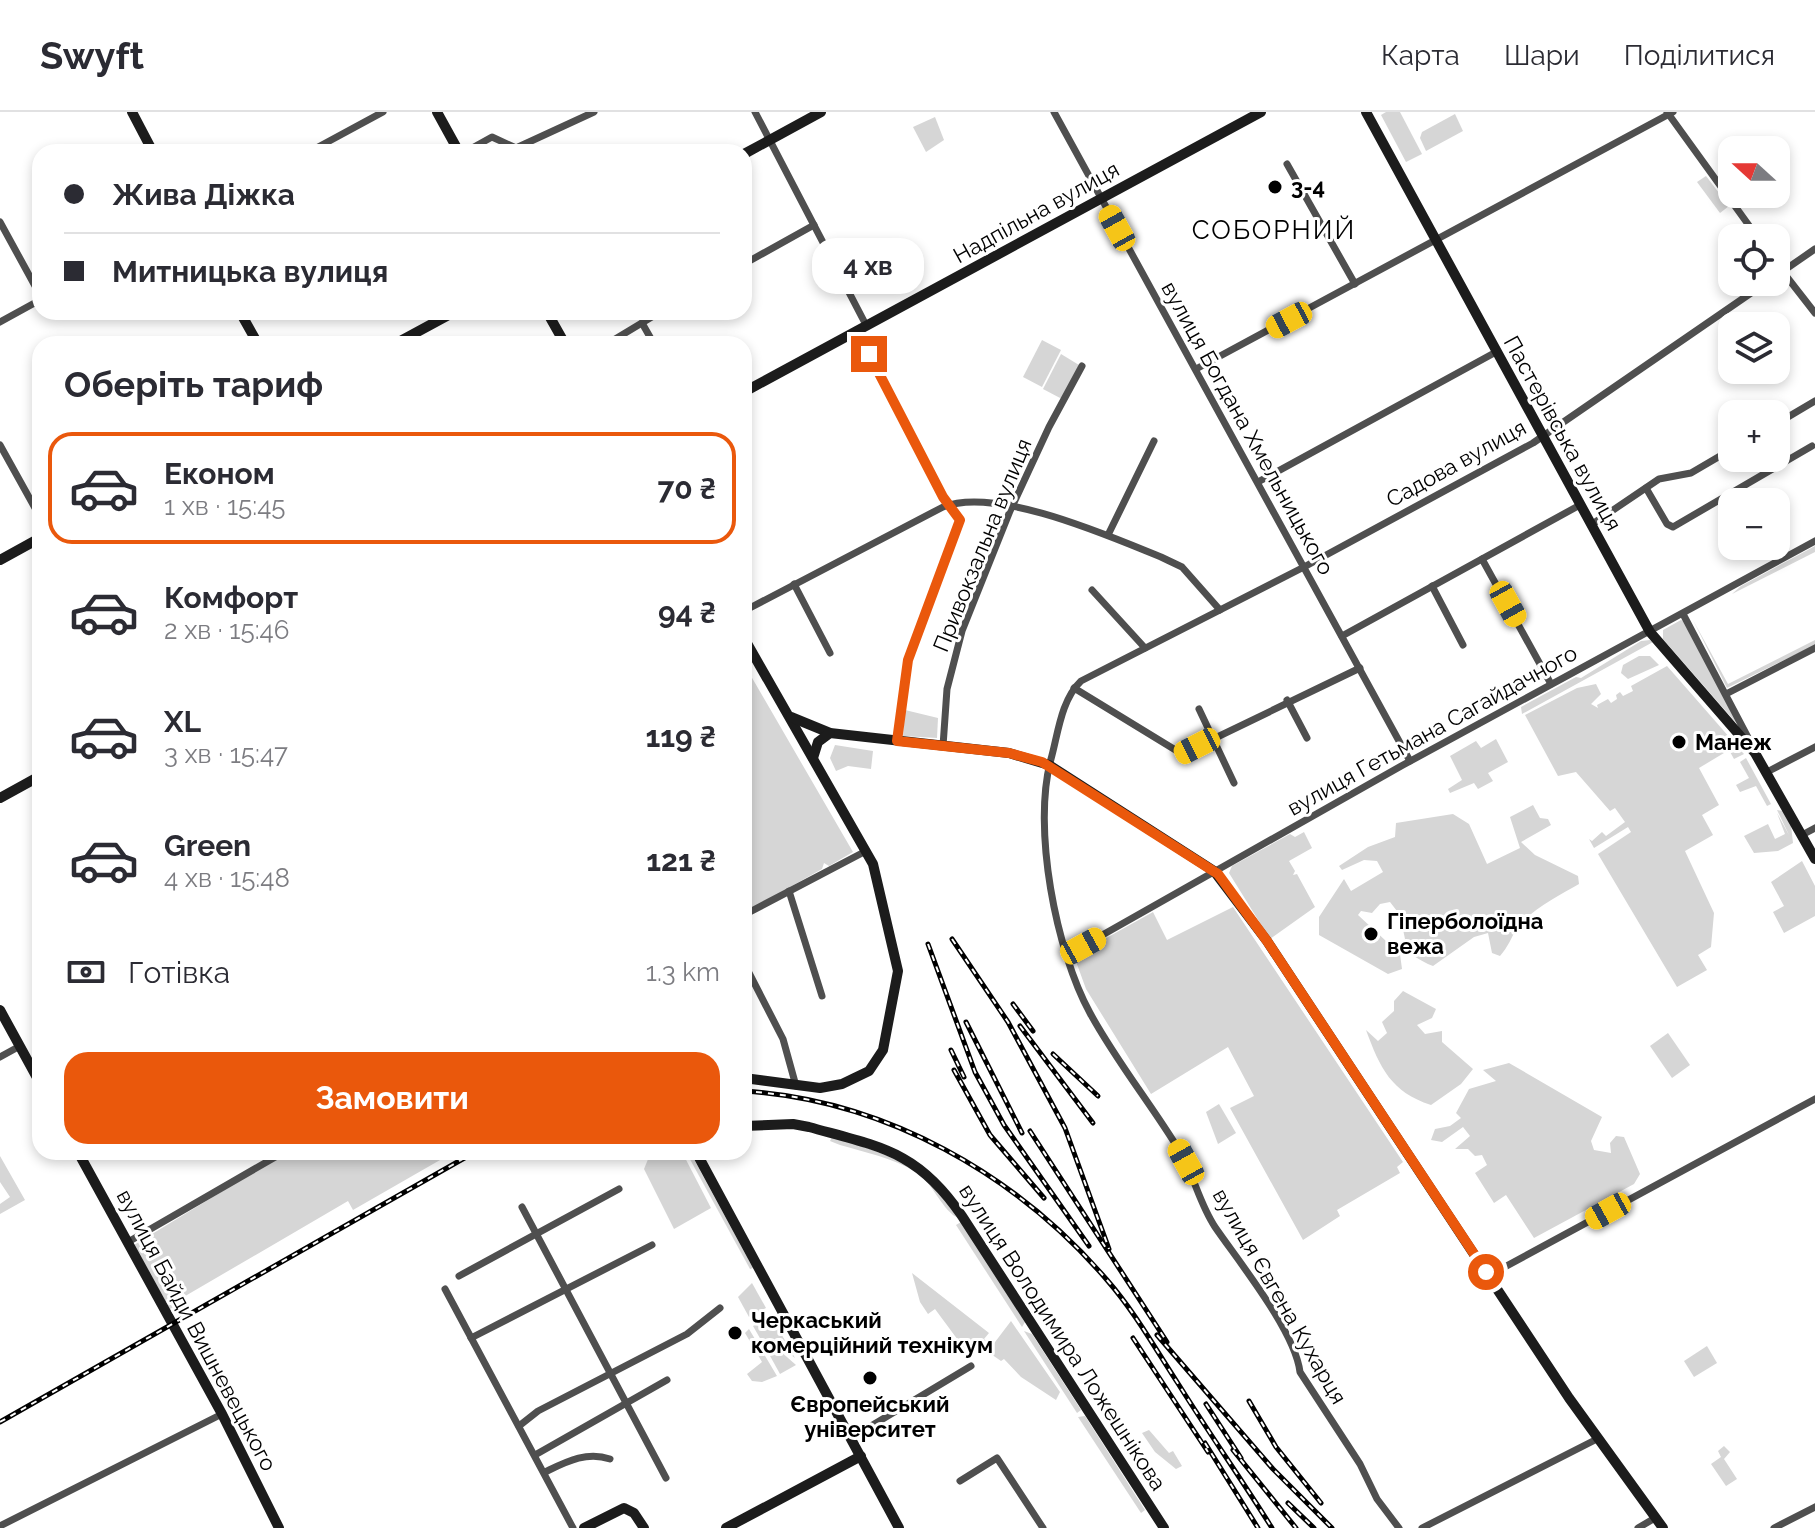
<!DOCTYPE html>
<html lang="uk">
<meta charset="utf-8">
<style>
body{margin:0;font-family:Raleway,sans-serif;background:#f2f2f3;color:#2b2b33;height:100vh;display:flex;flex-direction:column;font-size:30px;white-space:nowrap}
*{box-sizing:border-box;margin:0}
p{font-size:26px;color:#7c7c81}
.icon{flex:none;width:44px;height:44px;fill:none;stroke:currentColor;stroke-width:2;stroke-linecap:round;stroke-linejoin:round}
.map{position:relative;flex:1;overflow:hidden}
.side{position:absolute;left:32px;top:224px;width:720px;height:824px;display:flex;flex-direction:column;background:#fff;border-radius:24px;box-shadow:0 4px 12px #0003}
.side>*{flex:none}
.guide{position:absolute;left:32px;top:32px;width:720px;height:176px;border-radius:24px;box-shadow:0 4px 12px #0003;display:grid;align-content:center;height:176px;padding:0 32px;background:#fff}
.needle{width:52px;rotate:291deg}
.fabs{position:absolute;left:1718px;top:24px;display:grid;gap:16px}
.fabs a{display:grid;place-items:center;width:72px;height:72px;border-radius:16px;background:#fff;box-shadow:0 4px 12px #0003;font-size:40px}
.end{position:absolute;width:36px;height:36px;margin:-18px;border:10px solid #ea580c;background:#fff;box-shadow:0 0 0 4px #fff}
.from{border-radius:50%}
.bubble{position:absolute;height:56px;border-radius:24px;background:#fff;box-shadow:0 4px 12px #0003;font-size:26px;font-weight:700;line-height:56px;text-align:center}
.car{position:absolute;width:24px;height:48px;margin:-24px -12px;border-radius:10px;box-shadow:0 0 6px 2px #0007;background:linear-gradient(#f5c518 24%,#345 0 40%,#f5c518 0 76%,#345 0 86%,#f5c518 0)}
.guide b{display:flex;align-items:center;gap:28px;height:76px;font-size:30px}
.guide b+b{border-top:2px solid #e1e1e2}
.guide i{width:20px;height:20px;background:#2b2b33}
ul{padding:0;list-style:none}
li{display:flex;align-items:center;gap:24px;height:112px;margin:0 16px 12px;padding:0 16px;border:4px solid transparent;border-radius:24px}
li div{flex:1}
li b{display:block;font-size:30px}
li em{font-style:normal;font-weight:700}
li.current{border-color:#ea580c}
li>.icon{width:72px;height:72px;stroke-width:1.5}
h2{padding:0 32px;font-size:36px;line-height:96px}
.pay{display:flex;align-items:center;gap:20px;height:88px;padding:0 32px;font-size:30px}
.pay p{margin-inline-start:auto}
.action{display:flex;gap:16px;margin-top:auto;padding:16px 32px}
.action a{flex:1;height:92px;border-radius:24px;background:#ea580c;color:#fff;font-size:32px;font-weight:700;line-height:92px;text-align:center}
header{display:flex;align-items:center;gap:48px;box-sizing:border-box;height:112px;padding:0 40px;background:#fff;border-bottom:2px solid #e1e1e2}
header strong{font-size:38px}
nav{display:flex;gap:44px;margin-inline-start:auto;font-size:28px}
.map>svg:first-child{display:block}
</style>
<header>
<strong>Swyft</strong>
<nav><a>Карта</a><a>Шари</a><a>Поділитися</a></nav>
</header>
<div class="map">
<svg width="1815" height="1416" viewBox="0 0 1815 1416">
<rect width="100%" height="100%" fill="#fff"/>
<!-- green -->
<g fill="#d6d6d6">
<path d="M1386,0h14l22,42 -16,8 -25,-47z"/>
<path d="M1455,2l8,17 -37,20 -6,-13 2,-6z"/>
<path d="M935,5l9,23 -18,12 -13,-25z"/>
<path d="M1706,64l23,30 -9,7 -23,-31z"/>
<path d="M1042,228l19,10 -19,37 -19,-10z"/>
<path d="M1061,242l18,11 -17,34 -19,-10z"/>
<path d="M1815,434v6l-83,42 9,-8z"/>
<path d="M1681,508l2,1 55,104 -75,-86v-9z"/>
<path d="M1693,508l35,64 87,-44v5l-88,43z"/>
<path d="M1650,528l3,2 -131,72 -1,-7 55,-30 5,1 60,-37z"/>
<path d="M1639,544h11l9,9 -31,14 -7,-6 2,-8z"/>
<path d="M744,552l109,188 -24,14 -5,-3 -2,6 -78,44z"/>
<path d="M1667,554l77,88 -10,5 -5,-9 -30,18 20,37 -17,10 11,20 -28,16 29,62 -3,34 -13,8 9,15 -30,17 -79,-133 33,-22 -3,-5 -34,21 -5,-9 3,2 10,-9 4,4 19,-14 -10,-14 -5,3 -34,-39 -18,4 -33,-61 52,-27 19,-4 5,10 -10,10 7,4 -1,-3 11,-6 3,4 6,-4 -1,-4 4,-3 3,4 10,-5 -2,-5z"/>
<path d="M905,598l33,8 -1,20 -34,-2z"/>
<path d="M1496,627l12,23 -20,11 5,8 -15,8 -4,-6 -24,10 -2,-4 14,-9 -12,-24 26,-15 5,7z"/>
<path d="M835,633l38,6 -2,18 -23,-3 -12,5 -6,-13z"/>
<path d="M1746,646l25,46 -4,2 -11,-20 -16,6 -4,-7 13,-7 -9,-16z"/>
<path d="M1533,693l7,13 8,1 3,6 -30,17 14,13 43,21 1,8c-18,10 -51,28 -62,44 -6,10 -9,19 -17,28l-8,-3 -4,-20 -14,4 -41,29c-14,-5 -23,-15 -39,-18l11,-9 -5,-24 -10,-13 -10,2 -8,9 -11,-2 -3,4 42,39 2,15 -14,5 -69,-39v-18l25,-38 7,12 32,-19 -6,-11 -13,-1 -22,10 -3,-4 29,-19 27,-10 1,-14 57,-9 16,10 18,40 33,-16 -10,-31z"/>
<path d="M1777,698l7,1 7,14 2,18 -15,8 -24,2 -10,-17 24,-12 7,15 10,-5 -8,-21 12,22z"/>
<path d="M1304,720l8,16 -23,13 6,10 -2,4 4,-1 18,33 -45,32 -41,-66 3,-7 58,-32 5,3z"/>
<path d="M1802,749l13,25v30l-31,17 -11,-21 11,-6 -13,-24z"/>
<path d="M1233,795l170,255 -6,5 3,6 -63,37 3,6 -37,24 -73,-132 24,-12 -26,-49 -77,47 -65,-105 -12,-33 79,-44 14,28z"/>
<path d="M1403,879l33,18 -4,9 -15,7 8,9 17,-3v11l31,27 -12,15 -30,21c-40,-13 -51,-37 -65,-75l12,11 9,-8 -5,-11 12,-11v-10z"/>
<path d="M1668,921l22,32 -18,13 -22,-32z"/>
<path d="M1509,951l93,54 -11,24 3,9 17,3 -1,-10 6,-7 8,1 16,37 -6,10 -100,54 -28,-43 -12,8 -19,-30 12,-8 -5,-10 -7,1 -7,-7h-13l15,-13 -7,-9 -21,15 -11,-2 4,-11 15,-3 11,-8 -5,-5 13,-24 27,-8 -13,-11z"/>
<path d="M1219,992l17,29 -18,11 -12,-32z"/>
<path d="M832,1025c47,14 103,31 124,80 -16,-10 -23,-35 -42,-46 -21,-13 -50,-19 -74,-26l-10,-4z"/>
<path d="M287,1040h167l-101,58 -5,-9 -173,101 2,4 -7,3 -36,-64z"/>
<path d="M651,1040h31l29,56 -37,21 -30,-60z"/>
<path d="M686,1040h4l63,116 -3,1z"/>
<path d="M0,1044l25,44 -25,14v-10l10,-7 -10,-15z"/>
<path d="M961,1110l64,100 -3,5 -66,-102z"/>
<path d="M912,1161l77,60 -5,6 8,7 19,-25 49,71 -4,8 -35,-23 -17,-18 -3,2 -23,-16 -9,10 -34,-46 -7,5 -8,-12z"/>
<path d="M752,1171l14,25 -17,9 -11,-20z"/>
<path d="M771,1204l24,42 -25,-19 -9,1 -8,-14z"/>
<path d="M749,1217l28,47 -15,6 -10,-1 -5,-7 15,-12 -17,-29z"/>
<path d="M1024,1219l8,3 49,76 -4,3z"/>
<path d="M767,1230l4,1 25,22 -16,9 -16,-29z"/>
<path d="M1707,1234l10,17 -23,14 -10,-16z"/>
<path d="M1085,1304l60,94 -4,3 -63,-96z"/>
<path d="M1149,1318l20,23 4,-2 9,15 -6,3 -21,-17 -13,-19z"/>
<path d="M1724,1334l6,6 -6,7 13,20 -11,7 -15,-22 10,-7 -3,-6z"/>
</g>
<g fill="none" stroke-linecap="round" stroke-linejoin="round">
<!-- street -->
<g stroke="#4f4f4f" stroke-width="7">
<path d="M755,0l111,213"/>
<path d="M1054,0l356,649"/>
<path d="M1667,0l91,126"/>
<path d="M309,40l74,-40"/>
<path d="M465,40l27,-15 24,11 78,-36"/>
<path d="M1287,52l68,120"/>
<path d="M0,110l40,73"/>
<path d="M1776,151l39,50"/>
<path d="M744,152l70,-39"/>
<path d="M1776,164l39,-27"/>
<path d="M0,210l40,-22"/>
<path d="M642,211l12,21"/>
<path d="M856,218l87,167 17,23 -52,140 -11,81"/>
<path d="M607,232l53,-32"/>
<path d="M1196,257l477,-257"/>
<path d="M1776,312l39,-23"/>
<path d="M0,333l40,72"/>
<path d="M1258,370l238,-130"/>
<path d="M1646,376l21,36 6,3 139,-81"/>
<path d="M1591,413l68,-46 32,-6 41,-24"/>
<path d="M1108,423l46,-94"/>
<path d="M1482,447l69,125"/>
<path d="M794,472l36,69"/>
<path d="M1432,474l31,59"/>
<path d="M1092,478l53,58"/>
<path d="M744,499l199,-104c53,-21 166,29 218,50l21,10 38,43"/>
<path d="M1683,502l70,133"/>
<path d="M1342,524l238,-131"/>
<path d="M1074,576l108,66 178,-86"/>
<path d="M1726,582l89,-46"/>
<path d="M1287,588l20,38"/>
<path d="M1199,597l35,74"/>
<path d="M943,634l4,-57 15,-58 48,-120 39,-84 33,-61"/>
<path d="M1767,660l48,-25"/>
<path d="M1802,723l13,-7"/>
<path d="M789,779l33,105"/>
<path d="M744,803l122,-64"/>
<path d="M1067,843l336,-190 412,-224"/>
<path d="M744,851l39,76 13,47"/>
<path d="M0,945l20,-11"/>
<path d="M522,1095l144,271"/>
<path d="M128,1130l156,-90"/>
<path d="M459,1164l160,-87"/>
<path d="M1488,1164l327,-177"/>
<path d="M445,1177l128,239"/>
<path d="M471,1226l181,-93"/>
<path d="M519,1314l19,-15 149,-77 33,-26"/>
<path d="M851,1326l120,-72"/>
<path d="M535,1343l132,-75"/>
<path d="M545,1360c21,-10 41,-21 65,-13"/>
<path d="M960,1369l37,-23 46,70"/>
<path d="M0,1414l222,-112"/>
<path d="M1399,1416l-22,-29 -17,-35 -60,-92c-5,-41 -61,-110 -85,-145 -16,-24 -21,-52 -36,-77 -28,-46 -63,-89 -89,-137 -34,-62 -58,-185 -39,-254 7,-25 10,-59 30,-78l223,-114 229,-124 234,-161"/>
<path d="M1422,1416l175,-89"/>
<path d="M1638,1416l17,-10"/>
<path d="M1774,1416l41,-21"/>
</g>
<!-- secondary -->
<g stroke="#1c1c1c" stroke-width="10">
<path d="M132,0l21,40"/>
<path d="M437,0l22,40"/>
<path d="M1366,0l284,520 105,121 60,106"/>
<path d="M744,42l77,-42"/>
<path d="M240,200l18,32"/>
<path d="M547,200l18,32"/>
<path d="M395,232l59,-32"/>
<path d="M744,280l517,-280"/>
<path d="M0,448l40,-22"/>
<path d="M744,526l129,226 25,107 -15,79 -14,21 -27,13 -22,4 -76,-10"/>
<path d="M791,605l39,16 179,20 40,12 165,106 53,70 302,457 94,130"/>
<path d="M813,646l5,-16 12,-9"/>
<path d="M0,686l40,-22"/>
<path d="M0,898l40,73"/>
<path d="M744,1014l49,-2 16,3c72,20 109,24 153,89l202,312"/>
<path d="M78,1040l144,262 57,114"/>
<path d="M696,1040l203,376"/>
<path d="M584,1416l40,-20 10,5 10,15"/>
<path d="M726,1416l135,-72"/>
</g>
<!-- rail casing -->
<g stroke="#000" stroke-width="5">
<g id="rail">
<path d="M952,827l56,83 57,106 44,121"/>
<path d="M928,832l47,128 29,53 85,121"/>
<path d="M1013,892l20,27"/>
<path d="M966,910l56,111"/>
<path d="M1020,914l73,97"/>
<path d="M951,938l13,27"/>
<path d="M1053,942l45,42"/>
<path d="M954,958l36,65 54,63"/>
<path d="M744,979c141,9 272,83 363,189 28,32 49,70 72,105 30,48 63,95 93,143"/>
<path d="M1030,1019l137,211"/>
<path d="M1157,1223l116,134 59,59"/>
<path d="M1133,1226l75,114"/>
<path d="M1249,1289l27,46 45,56"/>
<path d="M1206,1292l35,54"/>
<path d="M0,1310l475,-270"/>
<path d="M1205,1331l53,85"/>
<path d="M1233,1338l63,78"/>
<path d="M1288,1391l26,25"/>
</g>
</g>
<!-- rail -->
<use href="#rail" stroke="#fff" stroke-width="2" stroke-dasharray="6" stroke-linecap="butt"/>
</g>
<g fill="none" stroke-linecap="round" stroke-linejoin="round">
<!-- route -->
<path stroke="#ea580c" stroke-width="10" d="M869,242l74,143 17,23 -52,140 -11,81 112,12 33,9 176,112 49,67 219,331"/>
</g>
<!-- markers -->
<g fill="#000" stroke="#fff" stroke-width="3">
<circle cx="1275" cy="75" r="8"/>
<circle cx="1679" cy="630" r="8"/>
<circle cx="1371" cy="822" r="8"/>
<circle cx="735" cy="1221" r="8"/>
<circle cx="870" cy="1266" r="8"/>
</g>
<g text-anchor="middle" stroke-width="6" stroke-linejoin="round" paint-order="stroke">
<!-- poi labels -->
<g font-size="22" font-weight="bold" fill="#000" stroke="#fff" text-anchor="start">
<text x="1291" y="83">3-4</text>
<text x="1695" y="638">Манеж</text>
<text x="1387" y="817">Гіперболоїдна<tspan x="1387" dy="25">вежа</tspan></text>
<text x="751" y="1216">Черкаський<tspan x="751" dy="25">комерційний технікум</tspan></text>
<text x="870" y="1300" text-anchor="middle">Європейський<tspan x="870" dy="25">університет</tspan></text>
</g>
<!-- street labels -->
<g font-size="22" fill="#000" stroke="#fff">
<text transform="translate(1036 100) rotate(-29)" y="8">Надпільна вулиця</text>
<text transform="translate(1248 316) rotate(61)" y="8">вулиця Богдана Хмельницького</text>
<text transform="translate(1563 321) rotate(61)" y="8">Пастерівська вулиця</text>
<text transform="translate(1456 351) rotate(-29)" y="8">Садова вулиця</text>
<text transform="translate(982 433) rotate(-68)" y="8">Привокзальна вулиця</text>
<text transform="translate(1432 618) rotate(-29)" y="8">вулиця Гетьмана Сагайдачного</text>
<text transform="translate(1280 1184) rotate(60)" y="8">вулиця Євгена Кухарця</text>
<text transform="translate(197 1218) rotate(62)" y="8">вулиця Байди Вишневецького</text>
<text transform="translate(1063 1225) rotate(57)" y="8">вулиця Володимира Ложешнікова</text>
</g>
<!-- quarter labels -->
<g font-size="26" letter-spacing="2" fill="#000" stroke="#fff">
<text x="1274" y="127">СОБОРНИЙ</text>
</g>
</g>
</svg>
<div class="fabs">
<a><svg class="needle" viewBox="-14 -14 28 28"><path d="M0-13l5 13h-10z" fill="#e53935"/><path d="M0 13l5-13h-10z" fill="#7c7c81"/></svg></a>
<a><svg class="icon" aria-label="locate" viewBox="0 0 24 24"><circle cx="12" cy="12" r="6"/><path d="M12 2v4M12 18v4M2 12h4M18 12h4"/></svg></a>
<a><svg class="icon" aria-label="layers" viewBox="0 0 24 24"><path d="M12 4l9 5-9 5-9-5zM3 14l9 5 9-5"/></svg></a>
<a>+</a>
<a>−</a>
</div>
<i class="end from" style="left:1486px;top:1160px"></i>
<i class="end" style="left:869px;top:242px"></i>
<div class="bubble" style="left:812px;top:126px;width:112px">4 хв</div>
<i class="car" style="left:1117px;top:116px;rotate:331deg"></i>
<i class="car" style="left:1289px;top:208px;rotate:242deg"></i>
<i class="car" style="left:1508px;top:492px;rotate:151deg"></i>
<i class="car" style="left:1197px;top:634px;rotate:243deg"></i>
<i class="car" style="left:1083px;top:834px;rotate:61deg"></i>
<i class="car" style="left:1186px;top:1050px;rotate:331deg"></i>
<i class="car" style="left:1608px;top:1099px;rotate:241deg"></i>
<div class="guide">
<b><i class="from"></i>Жива Діжка</b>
<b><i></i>Митницька вулиця</b>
</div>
<section class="side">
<h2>Оберіть тариф</h2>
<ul>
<li class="current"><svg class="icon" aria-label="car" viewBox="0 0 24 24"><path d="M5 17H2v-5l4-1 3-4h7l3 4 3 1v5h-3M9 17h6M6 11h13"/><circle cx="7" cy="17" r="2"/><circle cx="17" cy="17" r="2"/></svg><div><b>Економ</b><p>1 хв · 15:45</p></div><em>70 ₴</em></li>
<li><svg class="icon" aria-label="car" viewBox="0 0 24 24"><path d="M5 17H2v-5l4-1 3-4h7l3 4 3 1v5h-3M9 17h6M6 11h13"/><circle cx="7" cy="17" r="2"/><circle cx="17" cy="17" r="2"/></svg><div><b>Комфорт</b><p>2 хв · 15:46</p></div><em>94 ₴</em></li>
<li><svg class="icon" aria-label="car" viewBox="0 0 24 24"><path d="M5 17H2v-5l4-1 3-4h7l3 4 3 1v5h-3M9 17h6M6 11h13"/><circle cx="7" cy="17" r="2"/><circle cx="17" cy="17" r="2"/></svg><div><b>XL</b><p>3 хв · 15:47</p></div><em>119 ₴</em></li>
<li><svg class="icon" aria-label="car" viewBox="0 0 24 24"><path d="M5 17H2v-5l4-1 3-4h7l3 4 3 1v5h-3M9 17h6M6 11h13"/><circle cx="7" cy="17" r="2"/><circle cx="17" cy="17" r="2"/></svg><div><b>Green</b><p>4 хв · 15:48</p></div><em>121 ₴</em></li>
</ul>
<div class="pay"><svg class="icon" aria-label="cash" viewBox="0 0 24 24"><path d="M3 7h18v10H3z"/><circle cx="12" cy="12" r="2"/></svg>Готівка<p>1.3 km</p></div>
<div class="action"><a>Замовити</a></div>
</section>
</div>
